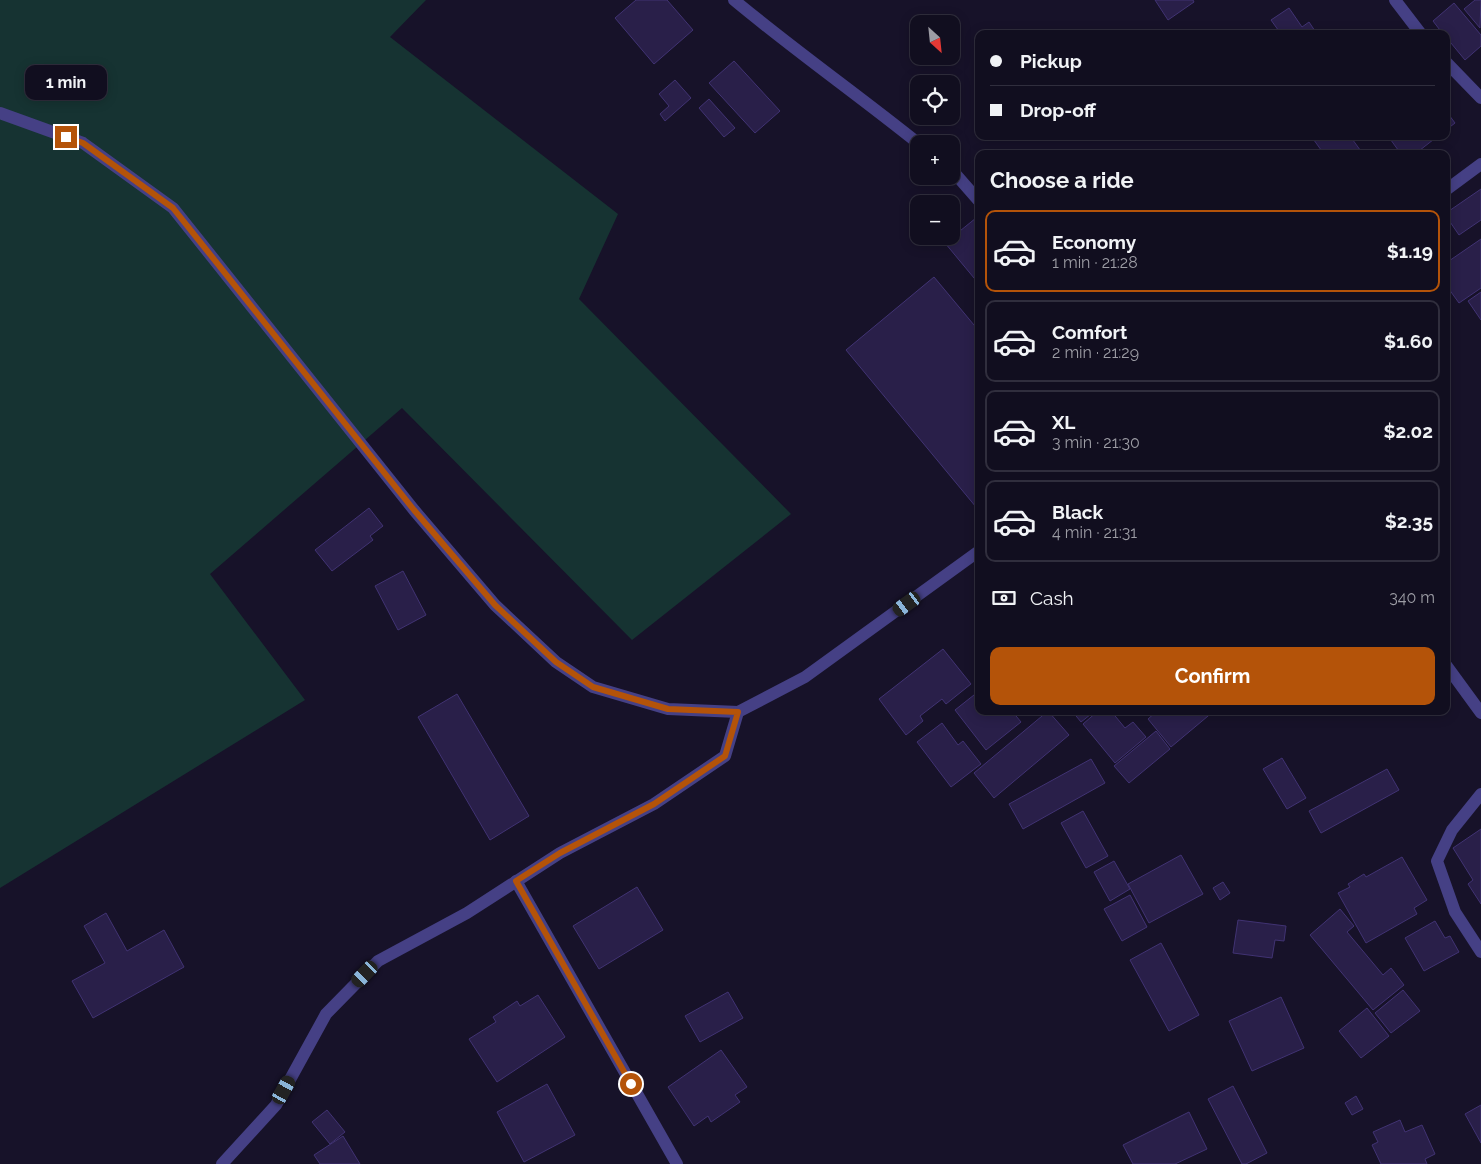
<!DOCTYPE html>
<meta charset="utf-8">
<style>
body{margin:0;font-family:Raleway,sans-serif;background:#1e1c2c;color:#f1f3f6;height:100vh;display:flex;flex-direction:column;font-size:19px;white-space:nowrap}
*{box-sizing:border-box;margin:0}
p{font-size:16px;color:#9c9ca4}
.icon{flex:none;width:28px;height:28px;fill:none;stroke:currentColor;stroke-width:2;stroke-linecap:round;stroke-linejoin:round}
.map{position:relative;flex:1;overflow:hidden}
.details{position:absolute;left:975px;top:150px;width:475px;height:565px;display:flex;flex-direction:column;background:#110e1f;border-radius:10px;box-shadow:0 2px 12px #0003,0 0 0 1px #302e3d}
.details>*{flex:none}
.banner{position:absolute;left:975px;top:30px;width:475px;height:110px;border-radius:10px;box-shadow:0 2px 12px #0003,0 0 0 1px #302e3d;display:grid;align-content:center;height:110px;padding:0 15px;background:#110e1f}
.needle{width:32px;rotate:153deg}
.tools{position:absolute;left:910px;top:15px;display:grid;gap:10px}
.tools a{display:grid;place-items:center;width:50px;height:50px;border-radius:10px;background:#110e1f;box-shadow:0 2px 12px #0003,0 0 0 1px #302e3d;font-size:25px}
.end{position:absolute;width:22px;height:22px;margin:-11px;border:6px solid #b45309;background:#fff;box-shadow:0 0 0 2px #fff}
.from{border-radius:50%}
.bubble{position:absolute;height:35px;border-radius:10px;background:#110e1f;box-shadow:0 2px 12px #0003,0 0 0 1px #302e3d;font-size:16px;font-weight:700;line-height:35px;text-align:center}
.car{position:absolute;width:15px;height:30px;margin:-15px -8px;border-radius:6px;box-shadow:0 0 4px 1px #0007;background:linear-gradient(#222 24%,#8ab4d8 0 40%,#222 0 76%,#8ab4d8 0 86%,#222 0)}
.banner b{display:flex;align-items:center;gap:18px;height:48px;font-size:19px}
.banner b+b{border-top:1px solid #302e3d}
.banner i{width:12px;height:12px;background:#f1f3f6}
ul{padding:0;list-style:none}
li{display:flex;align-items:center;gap:15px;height:82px;margin:0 10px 8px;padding:0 5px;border:2px solid #302e3d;border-radius:10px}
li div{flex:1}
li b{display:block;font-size:19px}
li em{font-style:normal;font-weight:700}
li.active{border-color:#b45309}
li>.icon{width:45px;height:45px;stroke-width:1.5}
h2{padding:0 15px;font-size:22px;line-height:60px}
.pay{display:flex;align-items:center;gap:12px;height:55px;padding:0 15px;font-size:19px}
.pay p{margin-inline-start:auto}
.primary-button{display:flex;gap:10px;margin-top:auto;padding:10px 15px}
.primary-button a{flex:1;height:58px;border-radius:10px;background:#b45309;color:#fff;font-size:20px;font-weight:700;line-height:58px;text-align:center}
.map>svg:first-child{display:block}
</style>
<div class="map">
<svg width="1481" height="1164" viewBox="0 0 1481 1164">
<rect width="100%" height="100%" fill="#171229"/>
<!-- green -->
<path fill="#163332" d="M0,0h426l-36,37 228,177 -39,85 212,215 -159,126 -230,-232 -192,166 95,126 -305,188z"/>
<!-- building -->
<g fill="#291f49" stroke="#413373">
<path d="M636,0h31l26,30 -39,34 -39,-46z"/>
<path d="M1155,0h38l1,2 -26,18z"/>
<path d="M1475,0h6l-1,28 -16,-19z"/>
<path d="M1454,3l27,32v11l-16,14 -19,-23v-3h-3l-10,-13z"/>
<path d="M1289,8l13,19 7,-5 8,12h-36l-10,-14z"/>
<path d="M734,61l46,50 -25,22 -46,-50z"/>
<path d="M675,80l16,18 -26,23 -5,-7 9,-8 -10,-12z"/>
<path d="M709,99l26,29 -11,9 -25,-29z"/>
<path d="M1446,111l9,12 -9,7z"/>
<path d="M1311,136h39l13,18h-39z"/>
<path d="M1388,136h50l-23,18h-14z"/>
<path d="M1481,189v31l-22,15 -13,-19v-3z"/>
<path d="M976,218l3,3v63l-34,-41z"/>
<path d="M1481,239v49l-22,15 -13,-18v-22z"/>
<path d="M934,277l45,54v174l-3,2 -130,-157z"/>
<path d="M1481,292v28l-13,-19z"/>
<path d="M369,508l14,18 -13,10 3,4 -41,31 -17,-21z"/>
<path d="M403,571l23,44 -28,15 -23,-44z"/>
<path d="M943,649l28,35 -25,20 -4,-5 -22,17 3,5 -17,14 -27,-36z"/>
<path d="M979,691v20h33l9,11 -35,28 -31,-40z"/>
<path d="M457,694l72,122 -39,24 -72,-123z"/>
<path d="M1048,711l21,24 -75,63 -20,-25z"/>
<path d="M1072,711h23l-14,11z"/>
<path d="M1098,711h13l14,17 8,-6 13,15 -31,26 -32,-39z"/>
<path d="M1157,711h57l-43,36 -23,-28z"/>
<path d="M942,723l16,22 5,-4 18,23 -30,23 -34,-45z"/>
<path d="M1156,731l14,18 -41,34 -15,-17z"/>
<path d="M1282,758l24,40 -19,11 -24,-40z"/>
<path d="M1091,759l14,24 -82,46 -14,-25z"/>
<path d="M1387,769l12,21 -78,43 -12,-22z"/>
<path d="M1083,811l25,45 -22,12 -25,-45z"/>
<path d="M1481,829v75l-13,-20 5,-4 -20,-32z"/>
<path d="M1181,855l22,39 -54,29 -21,-39z"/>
<path d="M1402,857l25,43 -13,8 3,6 -51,29 -28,-50 12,-6 -2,-3 16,-10 2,3z"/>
<path d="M1114,861l16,28 -20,12 -16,-29z"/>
<path d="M1223,882l7,11 -10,7 -7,-12z"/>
<path d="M637,887l26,43 -64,39 -26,-43z"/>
<path d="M1130,895l17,32 -25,14 -18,-32z"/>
<path d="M1340,909l14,17 -7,6 36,43 8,-7 13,17 -31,25 -63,-75z"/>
<path d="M106,913l21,38 37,-21 20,37 -91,51 -21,-37 33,-18 -21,-37z"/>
<path d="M1238,920l48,6 -2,15 -9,-1 -3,18 -39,-5z"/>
<path d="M1435,921l10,17 5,-2 9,16 -35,19 -19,-33z"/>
<path d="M1161,943l38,72 -30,16 -39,-71z"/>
<path d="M1403,990l17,21 -29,22 -16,-20z"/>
<path d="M728,992l15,26 -43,24 -15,-26z"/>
<path d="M538,995l27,42 -68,45 -28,-43 27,-17 -3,-5 24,-16 3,5z"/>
<path d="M1281,997l23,51 -52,23 -23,-50z"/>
<path d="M1367,1008l22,28 -28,22 -22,-27z"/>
<path d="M721,1050l26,37 -12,8 5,7 -29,20 -3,-6 -14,10 -26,-39z"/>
<path d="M547,1084l28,51 -51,27 -27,-50z"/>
<path d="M1233,1086l34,67 -21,11h-4l-34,-65z"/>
<path d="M1356,1096l7,13 -11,6 -7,-12z"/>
<path d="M1481,1105v38l-16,-29z"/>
<path d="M327,1110l18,22 -15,12 -18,-22z"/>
<path d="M1189,1112l18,37 -32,15h-42l-10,-19z"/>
<path d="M1400,1120l5,12 17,-7 13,29 -10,5 2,5h-46l-9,-19 6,-3 -5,-10z"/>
<path d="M343,1136l17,28h-40l-6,-9z"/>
</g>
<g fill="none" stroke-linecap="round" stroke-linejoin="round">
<!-- minor -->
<g stroke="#454085" stroke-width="12">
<path d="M734,0c60,50 124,95 185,144"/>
<path d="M1395,0l26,34"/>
<path d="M1446,62l35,36"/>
<path d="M0,113l83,30 90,65 241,302 81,95 61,57 37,25 75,22 70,3"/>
<path d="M951,169l28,32"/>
<path d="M1446,190l35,-26"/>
<path d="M1446,665l35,48"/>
<path d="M1481,794l-29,36 -15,31 18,51 26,40"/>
<path d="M516,881l161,283"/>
<path d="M222,1164l54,-59 50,-91 52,-53 89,-48 93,-60 94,-49 71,-48 13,-44 67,-35 174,-126"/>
</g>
</g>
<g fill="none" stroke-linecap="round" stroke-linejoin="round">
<!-- route -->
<path stroke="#b45309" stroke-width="6" d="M66,137l17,6 90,65 241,302 81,95 61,57 37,25 75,22 70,3 -13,44 -71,48 -94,49 -44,28 115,203"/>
</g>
</svg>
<div class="tools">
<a><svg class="needle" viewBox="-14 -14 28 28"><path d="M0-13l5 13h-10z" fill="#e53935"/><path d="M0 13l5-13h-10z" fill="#9c9ca4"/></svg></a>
<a><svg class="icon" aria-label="locate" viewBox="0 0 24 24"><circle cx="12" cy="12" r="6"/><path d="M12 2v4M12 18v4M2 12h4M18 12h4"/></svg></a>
<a>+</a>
<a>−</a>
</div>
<i class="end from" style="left:631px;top:1084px"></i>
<i class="end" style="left:66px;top:137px"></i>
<div class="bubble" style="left:25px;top:65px;width:82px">1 min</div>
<i class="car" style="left:907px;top:604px;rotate:234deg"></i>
<i class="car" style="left:365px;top:974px;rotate:224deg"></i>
<i class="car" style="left:284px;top:1090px;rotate:29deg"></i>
<div class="banner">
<b><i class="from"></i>Pickup</b>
<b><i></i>Drop-off</b>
</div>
<section class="details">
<h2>Choose a ride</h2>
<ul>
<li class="active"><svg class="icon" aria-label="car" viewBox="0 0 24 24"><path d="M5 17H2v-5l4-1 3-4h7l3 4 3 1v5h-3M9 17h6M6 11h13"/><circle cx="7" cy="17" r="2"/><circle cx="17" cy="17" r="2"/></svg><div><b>Economy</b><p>1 min · 21:28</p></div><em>$1.19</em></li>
<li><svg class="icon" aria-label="car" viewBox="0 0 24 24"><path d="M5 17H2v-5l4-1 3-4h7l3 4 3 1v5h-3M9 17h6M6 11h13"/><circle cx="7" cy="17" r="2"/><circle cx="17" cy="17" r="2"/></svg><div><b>Comfort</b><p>2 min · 21:29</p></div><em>$1.60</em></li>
<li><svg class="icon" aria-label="car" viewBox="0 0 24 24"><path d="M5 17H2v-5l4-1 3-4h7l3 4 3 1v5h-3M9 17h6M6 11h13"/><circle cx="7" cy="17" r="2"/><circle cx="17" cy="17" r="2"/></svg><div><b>XL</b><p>3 min · 21:30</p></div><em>$2.02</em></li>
<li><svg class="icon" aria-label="car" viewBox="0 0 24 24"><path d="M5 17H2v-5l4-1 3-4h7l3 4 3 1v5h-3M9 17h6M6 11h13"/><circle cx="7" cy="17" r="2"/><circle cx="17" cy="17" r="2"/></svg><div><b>Black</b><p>4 min · 21:31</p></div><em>$2.35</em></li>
</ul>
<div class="pay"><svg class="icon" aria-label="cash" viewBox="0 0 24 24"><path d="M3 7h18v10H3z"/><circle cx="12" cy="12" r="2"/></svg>Cash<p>340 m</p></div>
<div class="primary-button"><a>Confirm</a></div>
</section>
</div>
